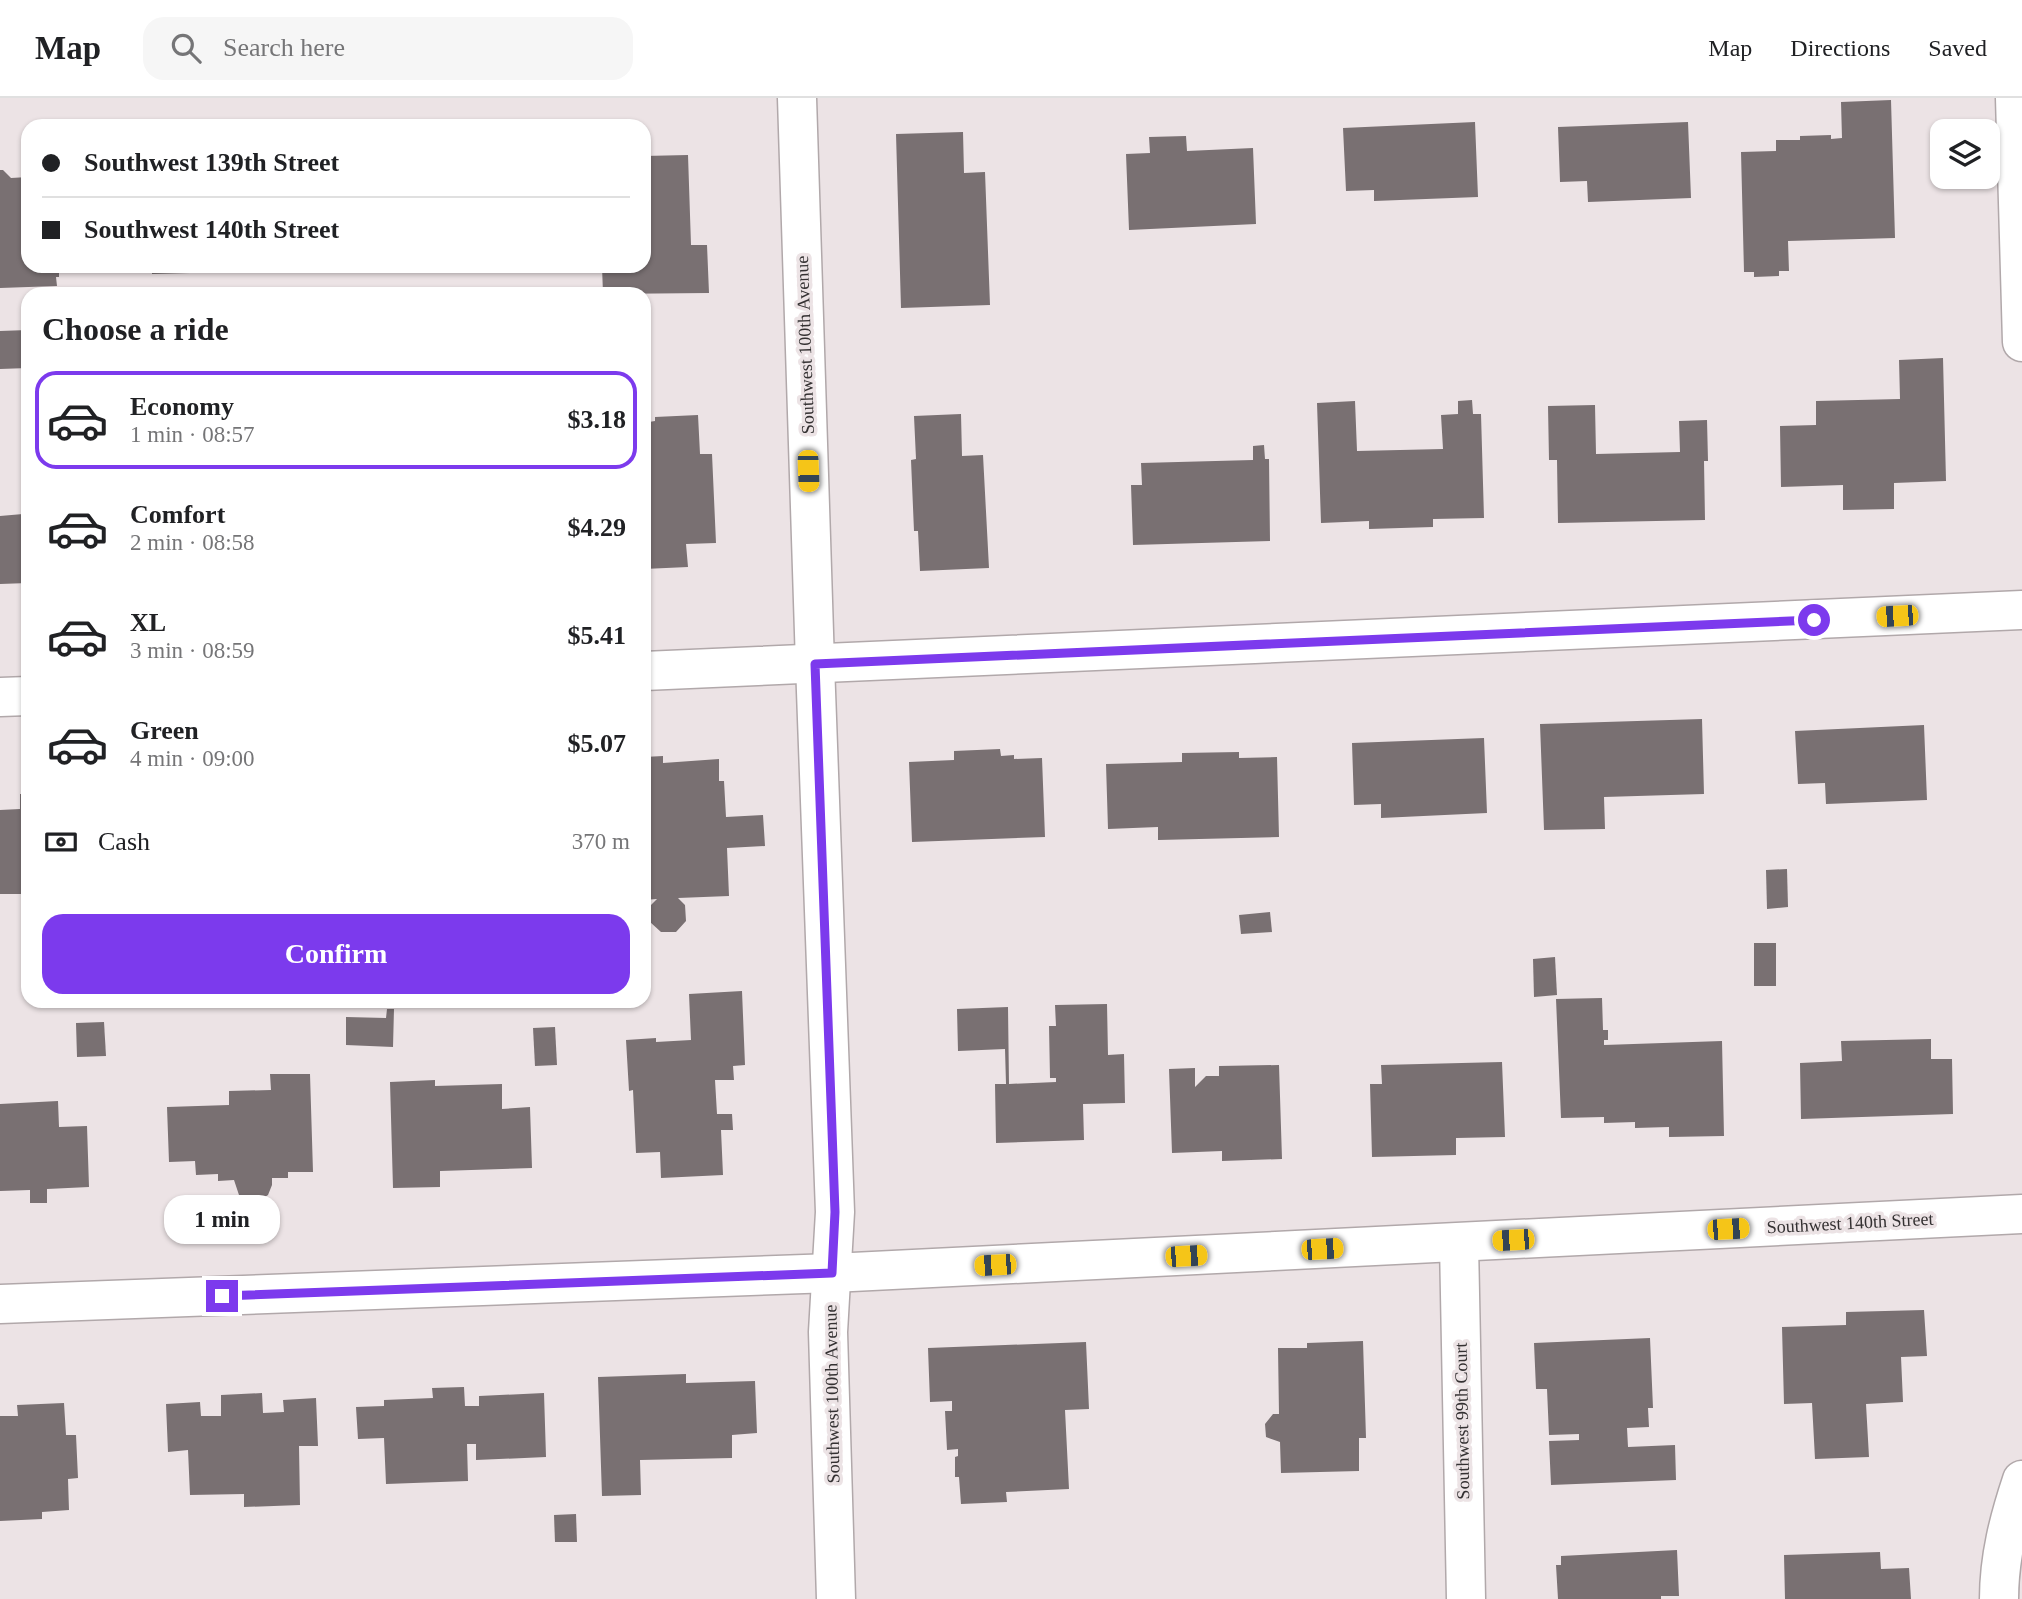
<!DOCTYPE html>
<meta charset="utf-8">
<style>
body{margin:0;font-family:"Times New Roman",serif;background:#f6f6f6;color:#202124;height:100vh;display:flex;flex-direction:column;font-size:26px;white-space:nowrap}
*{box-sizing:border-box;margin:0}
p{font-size:23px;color:#757577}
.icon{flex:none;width:38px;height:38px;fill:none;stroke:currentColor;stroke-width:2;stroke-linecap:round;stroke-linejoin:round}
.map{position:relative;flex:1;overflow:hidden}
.drawer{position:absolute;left:21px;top:189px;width:630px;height:721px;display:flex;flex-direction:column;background:#fff;border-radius:21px;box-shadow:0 2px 5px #0004}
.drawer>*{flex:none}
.banner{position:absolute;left:21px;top:21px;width:630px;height:154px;border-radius:21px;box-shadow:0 2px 5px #0004;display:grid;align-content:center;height:154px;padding:0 21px;background:#fff}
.fabs{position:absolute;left:1930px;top:21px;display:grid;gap:14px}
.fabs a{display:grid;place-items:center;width:70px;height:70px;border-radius:14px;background:#fff;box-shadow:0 2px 5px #0004;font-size:35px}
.end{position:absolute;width:32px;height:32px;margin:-16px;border:9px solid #7c3aed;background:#fff;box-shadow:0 0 0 4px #fff}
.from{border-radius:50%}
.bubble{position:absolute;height:49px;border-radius:21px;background:#fff;box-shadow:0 2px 5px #0004;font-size:23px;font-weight:700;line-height:49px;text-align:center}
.car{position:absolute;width:21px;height:42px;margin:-21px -10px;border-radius:9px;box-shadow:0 0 5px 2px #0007;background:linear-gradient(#f5c518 24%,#345 0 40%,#f5c518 0 76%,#345 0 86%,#f5c518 0)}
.banner b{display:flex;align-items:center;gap:24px;height:66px;font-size:26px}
.banner b+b{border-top:2px solid #e0e0e0}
.banner i{width:18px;height:18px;background:#202124}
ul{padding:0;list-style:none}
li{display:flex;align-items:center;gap:21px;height:98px;margin:0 14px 10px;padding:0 7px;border:4px solid transparent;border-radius:21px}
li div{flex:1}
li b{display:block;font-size:26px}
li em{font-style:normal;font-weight:700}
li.current{border-color:#7c3aed}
li>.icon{width:63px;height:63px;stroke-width:1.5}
h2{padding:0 21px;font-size:32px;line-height:84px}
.pay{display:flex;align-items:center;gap:18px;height:77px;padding:0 21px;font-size:26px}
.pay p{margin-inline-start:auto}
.primary-button{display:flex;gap:14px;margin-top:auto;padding:14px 21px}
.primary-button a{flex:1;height:80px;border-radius:21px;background:#7c3aed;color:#fff;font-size:28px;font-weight:700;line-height:80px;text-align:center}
header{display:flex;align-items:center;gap:42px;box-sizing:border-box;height:98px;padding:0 35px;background:#fff;border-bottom:2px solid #e0e0e0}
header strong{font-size:33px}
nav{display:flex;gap:38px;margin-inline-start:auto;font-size:24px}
.search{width:490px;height:63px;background:#f6f6f6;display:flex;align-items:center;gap:18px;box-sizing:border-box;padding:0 24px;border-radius:21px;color:#757577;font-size:26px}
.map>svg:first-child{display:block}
</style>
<header>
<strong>Map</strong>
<div class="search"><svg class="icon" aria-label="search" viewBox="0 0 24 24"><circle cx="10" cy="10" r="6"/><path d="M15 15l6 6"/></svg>Search here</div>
<nav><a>Map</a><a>Directions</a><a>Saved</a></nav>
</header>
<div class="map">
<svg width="2022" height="1501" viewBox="0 0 2022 1501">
<rect width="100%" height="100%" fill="#ece3e5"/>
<!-- building -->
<g fill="#797072">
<path d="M1891,2l4,138 -107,3 1,30h-10v5l-25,1v-5h-10l-3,-120 35,-1v-11h24v-4l31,-1v4l11,-1 -1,-36z"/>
<path d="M1475,24l3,75 -104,4v-11l-28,1 -3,-63z"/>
<path d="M1688,24l3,76 -103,4 -1,-21 -27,1 -2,-55z"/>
<path d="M963,34l1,41 21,-1 5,133 -89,3 -5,-174z"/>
<path d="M1186,38l1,15 66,-3 3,76 -127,6 -3,-76 24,-1 -1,-16z"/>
<path d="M688,57l3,90h16l2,48 -106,1 -1,-28h42v-110z"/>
<path d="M0,72h3l8,8 17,-1v89h31v11h-3l1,9 -57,2z"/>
<path d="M152,168h112l1,5 -113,3z"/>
<path d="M28,232v38l-28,1v-38z"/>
<path d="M1943,260l3,123 -52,2v26l-51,1v-25l-62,2 -1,-61 36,-1v-24l84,-2 -1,-39z"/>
<path d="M1472,302l1,14h8l3,104 -51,1v8l-64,2v-8l-48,2 -4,-120 38,-2 2,50 86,-2 -2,-34 17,-1v-13z"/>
<path d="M1595,307l1,49 84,-2 -1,-31 28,-1 1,41h-4l1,59 -147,3 -1,-63h-8l-1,-54z"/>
<path d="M961,316l1,42 21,-1 6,113 -69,3 -2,-40h-4l-3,-71 5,-1 -2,-43z"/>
<path d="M698,317l2,39h12l4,89 -30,1 2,23 -44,2v-141h5v-6l6,-1v-4z"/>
<path d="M1264,347l1,14h4l1,82 -137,4 -2,-60h11l-1,-22 112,-3v-14z"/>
<path d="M23,416v8l5,-1v62l-28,1v-68z"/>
<path d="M1702,621l2,75 -100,3 1,32 -61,1 -4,-106z"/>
<path d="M1924,627l3,75 -101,4 -1,-21 -27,1 -3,-53z"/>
<path d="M1484,640l3,75 -106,5v-14l-27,1 -2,-62z"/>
<path d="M1000,651l1,7 13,-1v4l28,-1 3,79 -133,5 -3,-80 45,-2v-9z"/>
<path d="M1239,654v6l38,-1 2,80 -121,3v-13l-50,2 -2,-65 76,-2v-9z"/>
<path d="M663,658v7l56,-4v22h5l2,36 37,-2 2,31 -38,2 2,48 -51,2 7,7 1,16 -10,11h-15l-11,-10 -1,-15 8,-8 -13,1v-143z"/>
<path d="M20,696h8v107h-4v-7h-24v-84l20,-1z"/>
<path d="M1787,771l1,38 -21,2 -1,-39z"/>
<path d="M1270,814l2,20 -31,2 -2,-19z"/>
<rect x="1754" y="845" width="22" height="43"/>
<path d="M1555,859l2,38 -23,2 -1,-38z"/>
<path d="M742,893l3,74 -12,1 1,14h-19l2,34h15l1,16h-12l2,45 -62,3 -1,-26 -24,1 -3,-63 -4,1 -3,-51 30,-2v4l35,-2 -2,-46z"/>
<path d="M1602,900l1,32h5v10h-4v5l118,-4 2,95 -55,1v-10l-34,1v-6l-31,1v-6l-43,1 -5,-119z"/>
<path d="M1107,906l1,51 16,-1 1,49 -42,1 1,36 -88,3 -1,-59h11l-1,-35 -47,2 -1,-42 51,-2 1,77 47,-2v-4h-6l-1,-52h7l-1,-21z"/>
<path d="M387,911h7l-1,38 -47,-2v-28l40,1z"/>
<path d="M104,924l2,34 -29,1 -1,-34z"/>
<path d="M555,929l2,38 -22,1 -2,-38z"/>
<path d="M1931,941v20h21l1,55 -152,5 -1,-56 42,-2 -1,-20z"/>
<path d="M1502,964l3,75 -49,1v17l-84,2 -2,-73h12l-1,-19z"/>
<path d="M1279,967l3,94 -60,2v-10l-50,2 -3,-84 26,-1v19l11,-11h13v-10z"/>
<path d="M270,976h40l3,98h-25v6h-16v7l-4,10 -8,5 -10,1 -11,-6 -5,-15 -16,1v-7l-22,1 -1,-14 -26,1 -2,-55 62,-2v-14l42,-1z"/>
<path d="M435,982v6l67,-2v25l28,-2 2,61 -92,3v16l-47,1 -3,-106z"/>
<path d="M58,1003l1,26 28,-1 2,61 -42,2v14h-17v-13l-30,1v-87z"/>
<path d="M1924,1212l3,46 -26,1 2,45 -37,2 3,53 -54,2 -3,-56 -28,1 -2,-77 64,-2v-13z"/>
<path d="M1650,1240l3,70h-5l1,19 -22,1 1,19 47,-2 1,35 -125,5 -2,-44 30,-1v-6l-30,1 -2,-46h-11l-2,-46z"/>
<path d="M1363,1243l3,97h-7v33l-78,2 -1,-31 -14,-5 -1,-13 8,-10h6l-1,-66h29v-5z"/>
<path d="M1086,1244l3,67 -24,1 4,79 -63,3 1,10 -46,2 -2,-27h-4v-20l3,-1v-7l-11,1 -2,-39h7v-10l-22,1 -2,-54z"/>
<path d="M686,1276v9l69,-2 2,52 -25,2v23l-92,2 1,35 -39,1 -4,-119z"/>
<path d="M464,1289l1,19h14v-10l65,-3 2,64 -70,3v-16h-9l1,37 -82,3 -2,-46 -26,1 -2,-32 28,-1v-6l49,-2 -1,-10z"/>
<path d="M262,1295l1,20 21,-1 -1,-12 33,-2 2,48h-19l1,59 -56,2v-13l-54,1 -2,-45 -20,2 -2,-48 34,-2 1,14h20v-21z"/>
<path d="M64,1305l2,32h10l2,43 -10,1 1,31 -27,2v7l-42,2v-105h18l-1,-11z"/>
<path d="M576,1416l1,28h-22l-1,-27z"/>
<path d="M1677,1452l2,46h-18v3h-103l-2,-34h5v-9z"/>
<path d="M1880,1454l1,17 28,-1 2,31h-126l-1,-44z"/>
</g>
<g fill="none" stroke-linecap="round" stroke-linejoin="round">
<!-- minor casing -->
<g stroke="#b1a8aa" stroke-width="41">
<g id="minor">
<path d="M797,0l18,566 20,548 -7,120 8,267"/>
<path d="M2015,0l7,244"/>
<path d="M644,573l1378,-61"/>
<path d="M0,599l28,-1"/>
<path d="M1459,1145l7,356"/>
<path d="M0,1206l832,-31 1190,-59"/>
<path d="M1999,1501c0,-42 10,-80 23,-119"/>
</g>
</g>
<!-- minor -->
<use href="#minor" stroke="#fff" stroke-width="38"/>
</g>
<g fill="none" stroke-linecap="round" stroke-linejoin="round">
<!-- route -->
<path stroke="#7c3aed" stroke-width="9" d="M222,1198l610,-23 3,-61 -20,-548 999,-44"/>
</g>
<g text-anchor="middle" stroke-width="7" stroke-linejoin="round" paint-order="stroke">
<!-- street labels -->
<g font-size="18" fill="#343132" stroke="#ece3e5">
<text transform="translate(805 247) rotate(-92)" y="6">Southwest 100th Avenue</text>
<text transform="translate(1850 1125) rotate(-3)" y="6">Southwest 140th Street</text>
<text transform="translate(832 1296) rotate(-91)" y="6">Southwest 100th Avenue</text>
<text transform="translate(1462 1323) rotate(-91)" y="6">Southwest 99th Court</text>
</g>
</g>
</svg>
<div class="fabs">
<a><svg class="icon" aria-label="layers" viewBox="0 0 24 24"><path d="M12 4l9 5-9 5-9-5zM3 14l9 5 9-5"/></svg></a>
</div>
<i class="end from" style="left:1814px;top:522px"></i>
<i class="end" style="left:222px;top:1198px"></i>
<div class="bubble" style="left:164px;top:1097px;width:116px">1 min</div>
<i class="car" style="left:808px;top:373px;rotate:178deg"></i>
<i class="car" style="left:1897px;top:518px;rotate:267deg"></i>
<i class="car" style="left:1728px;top:1131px;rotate:87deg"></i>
<i class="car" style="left:1513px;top:1142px;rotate:267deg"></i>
<i class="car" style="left:1322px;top:1151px;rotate:87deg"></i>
<i class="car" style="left:1186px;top:1158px;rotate:87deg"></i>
<i class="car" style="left:995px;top:1167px;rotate:267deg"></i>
<div class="banner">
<b><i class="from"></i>Southwest 139th Street</b>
<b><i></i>Southwest 140th Street</b>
</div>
<section class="drawer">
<h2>Choose a ride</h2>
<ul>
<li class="current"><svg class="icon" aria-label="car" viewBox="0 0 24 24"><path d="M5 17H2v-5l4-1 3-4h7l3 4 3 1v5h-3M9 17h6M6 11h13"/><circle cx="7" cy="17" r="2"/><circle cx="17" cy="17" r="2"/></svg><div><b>Economy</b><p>1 min · 08:57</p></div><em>$3.18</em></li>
<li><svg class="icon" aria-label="car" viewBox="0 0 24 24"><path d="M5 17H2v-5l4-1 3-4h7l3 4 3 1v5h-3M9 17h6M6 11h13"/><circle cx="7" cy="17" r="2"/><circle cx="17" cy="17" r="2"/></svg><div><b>Comfort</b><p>2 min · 08:58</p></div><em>$4.29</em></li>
<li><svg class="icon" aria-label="car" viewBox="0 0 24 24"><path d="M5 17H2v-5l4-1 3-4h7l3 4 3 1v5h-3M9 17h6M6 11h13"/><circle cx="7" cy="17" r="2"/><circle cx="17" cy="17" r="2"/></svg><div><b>XL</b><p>3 min · 08:59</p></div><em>$5.41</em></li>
<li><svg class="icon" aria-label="car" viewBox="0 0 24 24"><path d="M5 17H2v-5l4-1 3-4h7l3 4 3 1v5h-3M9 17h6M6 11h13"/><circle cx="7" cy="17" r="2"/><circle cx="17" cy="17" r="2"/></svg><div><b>Green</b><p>4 min · 09:00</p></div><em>$5.07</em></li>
</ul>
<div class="pay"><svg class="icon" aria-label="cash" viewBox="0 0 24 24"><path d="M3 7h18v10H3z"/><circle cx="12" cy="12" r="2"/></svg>Cash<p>370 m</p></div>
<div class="primary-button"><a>Confirm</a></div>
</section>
</div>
